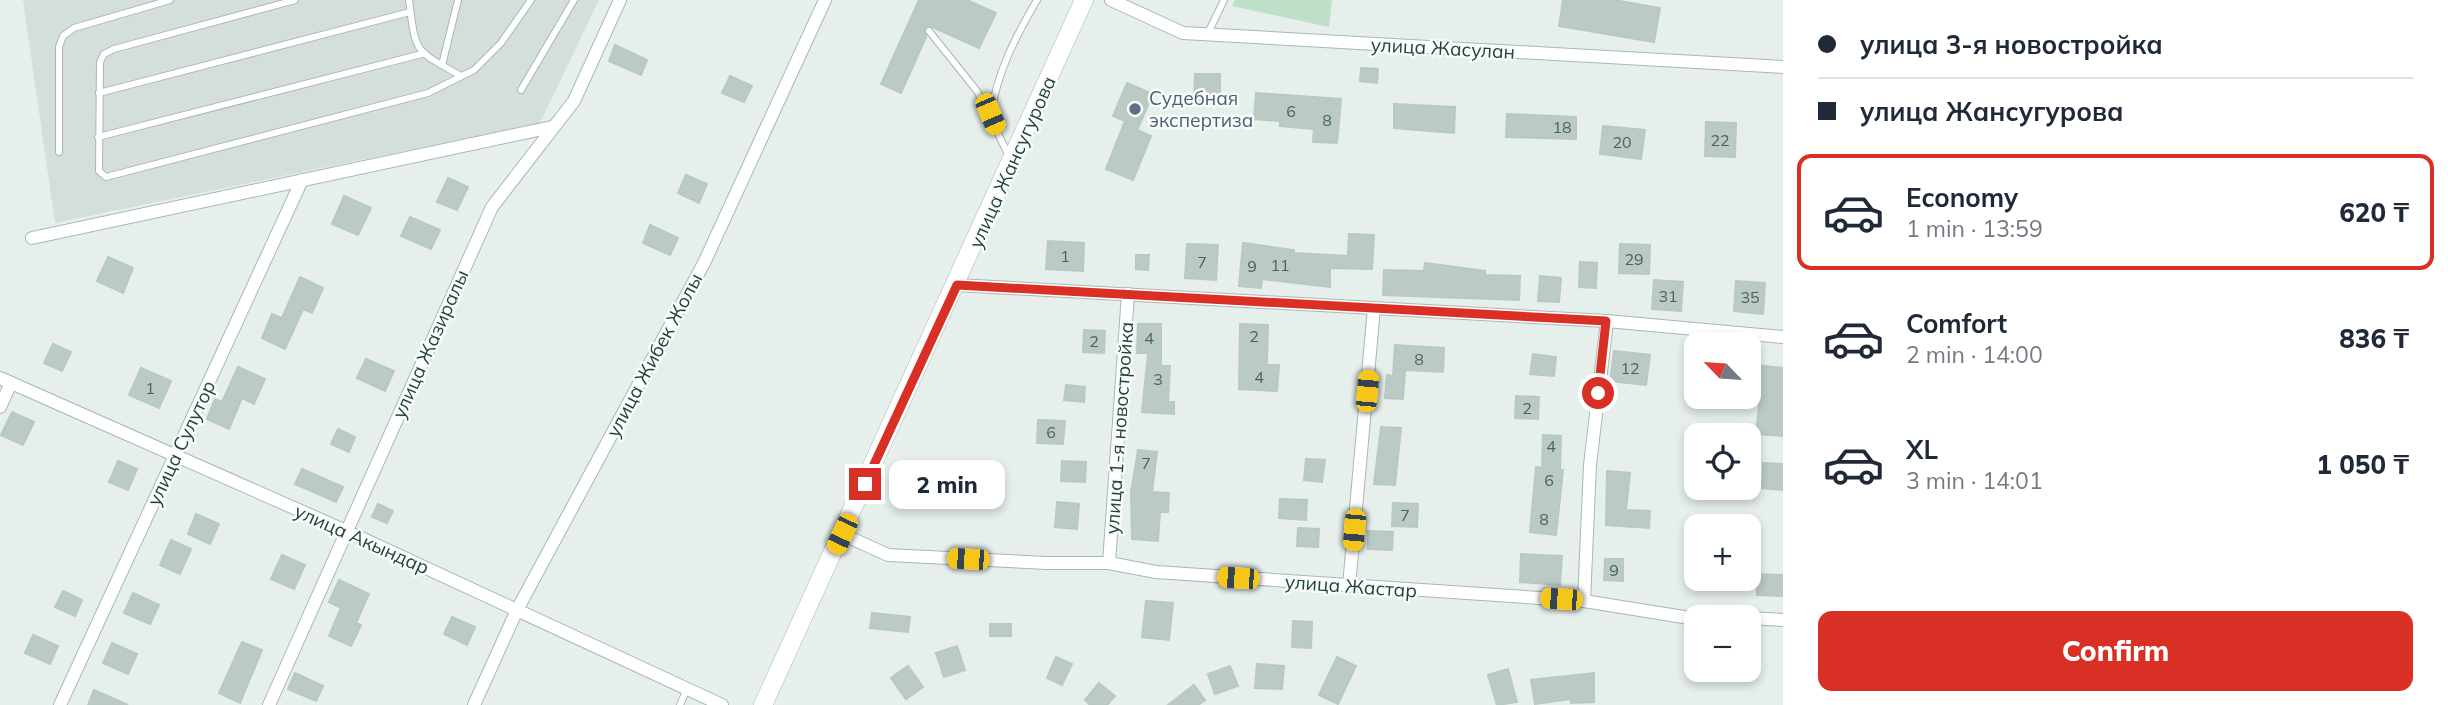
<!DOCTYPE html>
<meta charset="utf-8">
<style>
body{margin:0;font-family:Mulish,sans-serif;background:#f2f2f3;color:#1f2937;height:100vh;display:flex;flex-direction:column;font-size:26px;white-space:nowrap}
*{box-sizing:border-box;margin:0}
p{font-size:23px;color:#747a83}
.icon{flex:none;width:38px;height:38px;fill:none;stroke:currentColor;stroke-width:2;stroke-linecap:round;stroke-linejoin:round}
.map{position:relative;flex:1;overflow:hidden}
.side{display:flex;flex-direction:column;background:#fff;width:665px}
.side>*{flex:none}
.guide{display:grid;align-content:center;height:154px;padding:0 35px;background:#fff}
.needle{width:46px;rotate:295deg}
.controls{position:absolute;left:1684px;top:332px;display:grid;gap:14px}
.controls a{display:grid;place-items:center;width:77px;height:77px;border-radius:14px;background:#fff;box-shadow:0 4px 10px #0003;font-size:35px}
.end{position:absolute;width:32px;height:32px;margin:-16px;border:9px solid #d93025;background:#fff;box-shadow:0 0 0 4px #fff}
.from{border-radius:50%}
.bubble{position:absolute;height:49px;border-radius:14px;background:#fff;box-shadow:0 4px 10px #0003;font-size:23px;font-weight:800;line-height:49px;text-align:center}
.car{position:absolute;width:21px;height:42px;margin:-21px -10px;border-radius:9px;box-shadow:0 0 5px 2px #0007;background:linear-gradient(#f5c518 24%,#345 0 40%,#f5c518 0 76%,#345 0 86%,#f5c518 0)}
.guide b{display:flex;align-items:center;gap:24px;height:66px;font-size:26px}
.guide b+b{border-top:2px solid #e0e1e3}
.guide i{width:18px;height:18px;background:#1f2937}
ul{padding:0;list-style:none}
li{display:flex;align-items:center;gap:21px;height:116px;margin:0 14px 10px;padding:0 21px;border:4px solid transparent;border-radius:14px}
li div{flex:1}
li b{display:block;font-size:26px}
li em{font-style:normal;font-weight:800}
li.selected{border-color:#d93025}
li>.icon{width:63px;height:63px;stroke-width:1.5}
.primary-button{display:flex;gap:14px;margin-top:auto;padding:14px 35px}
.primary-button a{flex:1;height:80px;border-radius:14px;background:#d93025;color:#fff;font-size:28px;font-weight:800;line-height:80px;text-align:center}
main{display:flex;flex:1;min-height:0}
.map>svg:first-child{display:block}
</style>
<main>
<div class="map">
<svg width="1783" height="705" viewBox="0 0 1783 705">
<rect width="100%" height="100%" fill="#e6efeb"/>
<!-- built -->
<path fill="#d4dfda" d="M23,0h576l-59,123 -485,100z"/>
<!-- green -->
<path fill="#bfe0c8" d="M1235,0h97l-3,27 -97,-21z"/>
<!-- building -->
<g fill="#bbcac4" stroke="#b8c9c2" stroke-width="2">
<path d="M919,0h48l29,13 -17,35 -49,-22 -5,1 1,10 -25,56 -20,-9z"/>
<path d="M1563,0h51l46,8 -6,34 -95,-16z"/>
<path d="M615,45l32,15 -6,15 -32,-14z"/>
<path d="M1361,68l17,1 -1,14 -17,-2z"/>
<path d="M1195,74h25v28l-26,-1z"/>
<path d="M730,76l22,10 -8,16 -22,-9z"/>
<path d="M1127,83l26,11 -16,36 14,6 -18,44 -27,-11 19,-48 -12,-5z"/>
<path d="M1256,93l85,6 -4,44 -24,-1 1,-13 -34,-3v-5l-26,-2z"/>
<path d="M1394,104l61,3 -1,26 -60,-5z"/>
<path d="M1507,114l69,3v22l-70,-2z"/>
<path d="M1706,122l30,1 -1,34 -30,-1z"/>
<path d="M1603,126l42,4 -4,29 -41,-5z"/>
<path d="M686,175l21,9 -8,19 -21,-10z"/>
<path d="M448,178l20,9 -11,23 -20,-8z"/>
<path d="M344,196l27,12 -13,27 -26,-11z"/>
<path d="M410,217l30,13 -9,19 -30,-13z"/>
<path d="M650,225l28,13 -8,17 -27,-12z"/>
<path d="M1349,234l25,1 -2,34 -42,-1v19l-68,-8 -1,9 -22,-2 4,-43 51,7v3l54,3z"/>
<path d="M1048,241l36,2 -1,28 -37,-2z"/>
<path d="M1187,244l31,1 -2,35 -31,-2z"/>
<path d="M1620,244l30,1 -1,29 -30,-1z"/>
<path d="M1136,255h13l-1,15 -12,-1z"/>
<path d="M108,257l25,11 -10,25 -26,-12z"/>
<path d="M1580,262l17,1 -1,25 -17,-1z"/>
<path d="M1425,263l60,8v4l35,1 -1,24 -136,-5 1,-25 40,1z"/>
<path d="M1540,276l21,2 -2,24 -21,-1z"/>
<path d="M300,277l23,11 -11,25 -9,-4 -18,40 -23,-11 10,-24 10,4z"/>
<path d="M1654,280l29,2 -2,29 -29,-2z"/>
<path d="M1736,281l29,2 -2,31 -29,-3z"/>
<path d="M1138,324h23v42h9l-2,36h6v12l-32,-2 6,-59h-11z"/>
<path d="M1240,324l28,1 -1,40h12l-2,26 -38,-2z"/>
<path d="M1084,330l21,1 -1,22 -21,-1z"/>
<path d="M53,344l18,8 -9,19 -18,-8z"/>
<path d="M1395,345l49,3 -1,24 -38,-2 -2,29 -18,-1 2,-23 6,1z"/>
<path d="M1614,351l36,4 -4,30 -36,-4z"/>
<path d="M1533,354l23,3 -2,19 -24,-2z"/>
<path d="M366,359l28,12 -9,20 -28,-13z"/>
<path d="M1755,365l28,3v68l-27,-2 4,-39h-8z"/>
<path d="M238,367l27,12 -11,25 -12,-6 -13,31 -22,-10 8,-20 7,3z"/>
<path d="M141,368l30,13 -12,27 -30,-13z"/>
<path d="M1066,385l19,2 -1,15 -20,-2z"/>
<path d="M1516,396l23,1 -1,22 -23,-1z"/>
<path d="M12,412l22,10 -11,23 -22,-10z"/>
<path d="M1038,420l27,1 -2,23 -26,-1z"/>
<path d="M1381,427l20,1 -6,57 -21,-1z"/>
<path d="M338,429l17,8 -6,15 -18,-8z"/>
<path d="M1543,435l18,1 -1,34h3l-7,65 -26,-3 6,-65 6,1z"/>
<path d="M1138,450l19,2 -5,40 17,1 -1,19h-8l-2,29 -26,-2 -1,-47z"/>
<path d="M1306,459l19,1 -3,22 -18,-2z"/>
<path d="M118,461l19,8 -9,21 -19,-8z"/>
<path d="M1062,461l24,1 -1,20 -24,-1z"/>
<path d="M1763,463l20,1v26l-21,-2z"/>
<path d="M302,469l41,18 -7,15 -41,-18z"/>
<path d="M1607,471l23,2 -4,37 24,1 -1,17 -43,-3z"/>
<path d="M1280,499l27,1 -1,20 -27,-2z"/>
<path d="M1057,502l22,2 -2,25 -22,-2z"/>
<path d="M1393,503l25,1 -1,23 -25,-1z"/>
<path d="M378,504l15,7 -6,12 -15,-6z"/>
<path d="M196,514l23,10 -9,20 -22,-10z"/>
<path d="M1298,528l21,1 -1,18 -21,-1z"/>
<path d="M1368,531l25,1 -1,18 -24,-1z"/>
<path d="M171,540l20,9 -11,25 -20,-9z"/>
<path d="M1521,554l41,2 -2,29 -40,-3z"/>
<path d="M282,555l23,10 -11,24 -23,-10z"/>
<path d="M1605,559h18v22l-19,-1z"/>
<path d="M1757,574l26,1v21l-26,-1z"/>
<path d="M339,580l30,14 -13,29 5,2 -10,21 -22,-10 12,-28 -12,-6z"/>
<path d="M63,591l19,9 -7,16 -20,-9z"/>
<path d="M133,593l26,12 -9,19 -26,-11z"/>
<path d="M1146,601l27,2 -4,37 -27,-3z"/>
<path d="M872,613l38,4 -2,15 -38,-4z"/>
<path d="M452,617l23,10 -8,18 -23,-11z"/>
<path d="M1293,621l19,1 -1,26 -19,-1z"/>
<rect x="990" y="624" width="21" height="12"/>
<path d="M33,635l25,11 -8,18 -25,-11z"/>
<path d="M242,642l20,8 -22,53 -21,-10z"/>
<path d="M112,643l25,11 -9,20 -25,-11z"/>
<path d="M957,646l8,24 -21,7 -8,-24z"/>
<path d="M1056,657l16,7 -10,21 -15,-7z"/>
<path d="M1337,657l19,9 -18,38 -19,-9z"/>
<path d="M1257,664l27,2 -2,23 -27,-1z"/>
<path d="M908,666l15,21 -17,12 -15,-21z"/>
<path d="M1230,666l8,20 -23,8 -7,-20z"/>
<path d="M1508,669l9,33 -20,3 -9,-30z"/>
<path d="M295,673l28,13 -7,15 -28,-12z"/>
<path d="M1594,673v29l-23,1v-4l-36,5 -4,-24z"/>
<path d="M1099,683l16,13 -8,9h-17l-5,-5z"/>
<path d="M1194,685l11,15 -7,5h-30z"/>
<path d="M94,690l34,15h-40z"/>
</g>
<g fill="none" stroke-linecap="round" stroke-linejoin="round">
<!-- lane casing -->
<g stroke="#a8b8b2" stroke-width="8">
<g id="lane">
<path d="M295,0l-181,49 -10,5 -4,8 -1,109 7,6 322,-84 46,-23 27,-27 30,-43"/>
<path d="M409,0c7,55 5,49 52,76"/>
<path d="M929,31l48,60 32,65"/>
<path d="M1208,33l16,-33"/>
<path d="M442,65l16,-65"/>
<path d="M521,90l53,-90"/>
<path d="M99,93l311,-81"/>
<path d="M991,114c6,-42 25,-78 46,-114"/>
<path d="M98,137l324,-83"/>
<path d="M59,152v-105l4,-11 11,-8 96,-28"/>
<path d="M680,705l7,-16"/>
</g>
</g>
<!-- street casing -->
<g stroke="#a8b8b2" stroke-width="14">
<g id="street">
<path d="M1111,0l72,33 600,34"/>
<path d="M32,238l520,-111"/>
<path d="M957,285l650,36 176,16"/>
<path d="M0,378l346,153 376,174"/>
<path d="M0,407l11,-24"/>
<path d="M842,534l46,21 159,8h62l47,9 428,29 112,18"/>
<path d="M1109,563l19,-269"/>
<path d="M1349,586l25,-278"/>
<path d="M1584,601l6,-136 17,-144"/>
<path d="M1748,618l35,2"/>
<path d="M60,705l242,-525"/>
<path d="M269,705l223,-498 82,-106 46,-101"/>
<path d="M474,705l43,-95 187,-347 121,-263"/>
</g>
</g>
<!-- secondary casing -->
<g stroke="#a4bbb3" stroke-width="19">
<path id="secondary" d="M763,705l321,-705"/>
</g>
<!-- lane -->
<use href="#lane" stroke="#fff" stroke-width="6"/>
<!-- street -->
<use href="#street" stroke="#fff" stroke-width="12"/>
<!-- secondary -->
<use href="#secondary" stroke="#fff" stroke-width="18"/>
</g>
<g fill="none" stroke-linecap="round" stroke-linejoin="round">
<!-- route -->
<path stroke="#d93025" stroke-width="9" d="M865,484l92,-199 649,36 -8,72"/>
</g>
<!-- markers -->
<circle fill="#5c6f8a" stroke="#f7fbf9" stroke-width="2.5" cx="1135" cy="109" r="7"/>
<g text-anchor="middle" stroke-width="5" stroke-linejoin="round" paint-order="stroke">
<!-- number labels -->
<g font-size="16" fill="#4a645c">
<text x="1291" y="117">6</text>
<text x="1327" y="126">8</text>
<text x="1562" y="133">18</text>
<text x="1720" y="146">22</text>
<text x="1622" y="148">20</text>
<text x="1065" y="262">1</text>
<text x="1634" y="265">29</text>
<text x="1202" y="268">7</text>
<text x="1280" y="271">11</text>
<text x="1252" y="272">9</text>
<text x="1668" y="302">31</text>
<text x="1750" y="303">35</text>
<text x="1254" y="342">2</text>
<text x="1149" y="344">4</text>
<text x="1094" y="347">2</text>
<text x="1419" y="365">8</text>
<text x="1630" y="374">12</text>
<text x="1259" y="383">4</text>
<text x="1158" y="385">3</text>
<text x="150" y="394">1</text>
<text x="1527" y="414">2</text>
<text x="1051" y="438">6</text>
<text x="1551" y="452">4</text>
<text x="1146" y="469">7</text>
<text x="1549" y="486">6</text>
<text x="1405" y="521">7</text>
<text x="1544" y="525">8</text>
<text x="1614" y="576">9</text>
</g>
<!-- street labels -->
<g font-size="19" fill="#24423a" stroke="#f7fbf9">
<text transform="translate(1443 48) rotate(3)" y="7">улица Жасулан</text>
<text transform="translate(1012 162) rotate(-66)" y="7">улица Жансугурова</text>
<text transform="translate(430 344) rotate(-66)" y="7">улица Жазиралы</text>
<text transform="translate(654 355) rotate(-62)" y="7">улица Жибек Жолы</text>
<text transform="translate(1119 428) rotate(-86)" y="7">улица 1-я новостройка</text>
<text transform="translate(181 443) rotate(-65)" y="7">улица Сулутор</text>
<text transform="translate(362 539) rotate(24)" y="7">улица Акындар</text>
<text transform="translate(1351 586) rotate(4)" y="7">улица Жастар</text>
</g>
<!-- service labels -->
<g font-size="19" fill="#4e5e75" stroke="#f7fbf9" text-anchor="start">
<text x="1149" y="105">Судебная<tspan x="1149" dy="22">экспертиза</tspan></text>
</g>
</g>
</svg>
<div class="controls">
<a><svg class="needle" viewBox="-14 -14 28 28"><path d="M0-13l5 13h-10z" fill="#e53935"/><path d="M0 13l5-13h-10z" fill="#747a83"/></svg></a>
<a><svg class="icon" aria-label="locate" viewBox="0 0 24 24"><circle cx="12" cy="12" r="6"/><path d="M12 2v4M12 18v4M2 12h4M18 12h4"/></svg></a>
<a>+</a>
<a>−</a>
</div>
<i class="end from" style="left:1598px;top:393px"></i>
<i class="end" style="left:865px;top:484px"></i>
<div class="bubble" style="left:889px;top:460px;width:116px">2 min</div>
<i class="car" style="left:990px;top:114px;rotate:157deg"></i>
<i class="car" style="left:1367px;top:391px;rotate:5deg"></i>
<i class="car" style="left:1354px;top:530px;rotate:185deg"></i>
<i class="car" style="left:842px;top:534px;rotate:205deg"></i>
<i class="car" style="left:968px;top:559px;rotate:273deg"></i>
<i class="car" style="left:1238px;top:578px;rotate:274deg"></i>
<i class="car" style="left:1561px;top:599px;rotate:274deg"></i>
</div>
<section class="side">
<div class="guide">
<b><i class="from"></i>улица 3-я новостройка</b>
<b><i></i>улица Жансугурова</b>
</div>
<ul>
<li class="selected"><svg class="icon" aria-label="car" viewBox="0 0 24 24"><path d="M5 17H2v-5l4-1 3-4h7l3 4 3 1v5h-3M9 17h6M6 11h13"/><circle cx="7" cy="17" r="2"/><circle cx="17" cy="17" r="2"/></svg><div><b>Economy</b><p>1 min · 13:59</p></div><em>620 ₸</em></li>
<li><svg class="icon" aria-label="car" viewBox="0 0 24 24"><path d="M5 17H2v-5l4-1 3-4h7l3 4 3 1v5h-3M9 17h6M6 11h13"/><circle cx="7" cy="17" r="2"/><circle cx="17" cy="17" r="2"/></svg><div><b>Comfort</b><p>2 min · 14:00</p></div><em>836 ₸</em></li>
<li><svg class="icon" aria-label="car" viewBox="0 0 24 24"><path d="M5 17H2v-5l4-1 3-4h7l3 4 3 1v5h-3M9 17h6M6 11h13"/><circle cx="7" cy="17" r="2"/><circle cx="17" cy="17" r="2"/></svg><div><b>XL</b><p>3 min · 14:01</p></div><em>1 050 ₸</em></li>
</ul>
<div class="primary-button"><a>Confirm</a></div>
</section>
</main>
